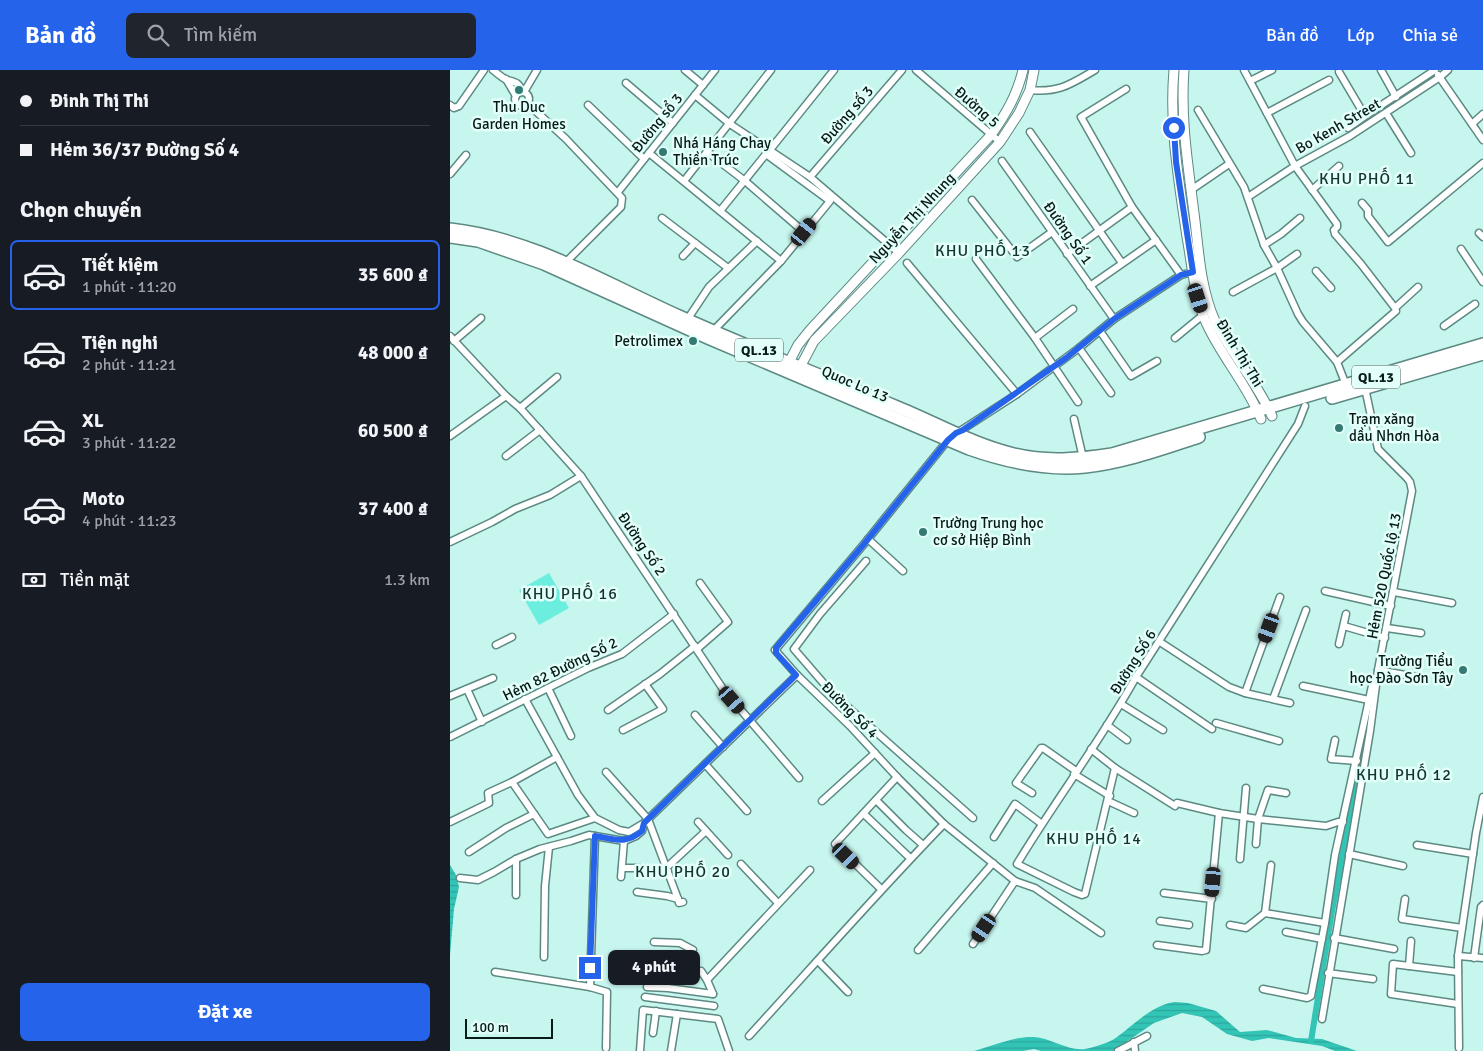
<!DOCTYPE html>
<html lang="vi">
<meta charset="utf-8">
<style>
body{margin:0;font-family:Signika,sans-serif;background:#20242c;color:#f1f3f6;height:100vh;display:flex;flex-direction:column;font-size:19px;white-space:nowrap}
*{box-sizing:border-box;margin:0}
p{font-size:16px;color:#9ea1a6}
.icon{flex:none;width:28px;height:28px;fill:none;stroke:currentColor;stroke-width:2;stroke-linecap:round;stroke-linejoin:round}
.map{position:relative;flex:1;overflow:hidden}
.drawer{display:flex;flex-direction:column;background:#171b24;width:450px}
.drawer>*{flex:none}
.top-card{display:grid;align-content:center;height:110px;padding:0 20px;background:#171b24}
.scale{position:absolute;left:15px;bottom:12px;width:88px;box-sizing:border-box;padding-left:5px;border:2px solid #081b18;border-top:0;font-size:14px;line-height:18px;white-space:nowrap;color:#081b18;-webkit-text-stroke:4px #e3fffa;paint-order:stroke}
.end{position:absolute;width:22px;height:22px;margin:-11px;border:6px solid #2563eb;background:#fff;box-shadow:0 0 0 2px #fff}
.from{border-radius:50%}
.bubble{position:absolute;height:35px;border-radius:8px;background:#171b24;box-shadow:0 1px 4px #0004;font-size:16px;font-weight:700;line-height:35px;text-align:center}
.car{position:absolute;width:15px;height:30px;margin:-15px -8px;border-radius:6px;box-shadow:0 0 4px 1px #0007;background:linear-gradient(#222 24%,#8ab4d8 0 40%,#222 0 76%,#8ab4d8 0 86%,#222 0)}
.top-card b{display:flex;align-items:center;gap:18px;height:48px;font-size:19px}
.top-card b+b{border-top:1px solid #363941}
.top-card i{width:12px;height:12px;background:#f1f3f6}
ul{padding:0;list-style:none}
li{display:flex;align-items:center;gap:15px;height:70px;margin:0 10px 8px;padding:0 10px;border:2px solid transparent;border-radius:8px}
li div{flex:1}
li b{display:block;font-size:19px}
li em{font-style:normal;font-weight:700}
li.on{border-color:#2563eb}
li>.icon{width:45px;height:45px;stroke-width:1.5}
h2{padding:0 20px;font-size:22px;line-height:60px}
.pay{display:flex;align-items:center;gap:12px;height:55px;padding:0 20px;font-size:19px}
.pay p{margin-inline-start:auto}
.primary-button{display:flex;gap:10px;margin-top:auto;padding:10px 20px}
.primary-button a{flex:1;height:58px;border-radius:8px;background:#2563eb;color:#fff;font-size:20px;font-weight:700;line-height:58px;text-align:center}
header{display:flex;align-items:center;gap:30px;box-sizing:border-box;height:70px;padding:0 25px;background:#2563eb;color:#fff}
header strong{font-size:24px}
nav{display:flex;gap:28px;margin-inline-start:auto;font-size:18px}
.search{width:350px;height:45px;background:#20242c;display:flex;align-items:center;gap:12px;box-sizing:border-box;padding:0 18px;border-radius:8px;color:#9ea1a6;font-size:19px}
main{display:flex;flex:1;min-height:0}
.map>svg:first-child{display:block}
</style>
<header>
<strong>Bản đồ</strong>
<div class="search"><svg class="icon" aria-label="search" viewBox="0 0 24 24"><circle cx="10" cy="10" r="6"/><path d="M15 15l6 6"/></svg>Tìm kiếm</div>
<nav><a>Bản đồ</a><a>Lớp</a><a>Chia sẻ</a></nav>
</header>
<main>
<section class="drawer">
<div class="top-card">
<b><i class="from"></i>Đinh Thị Thi</b>
<b><i></i>Hẻm 36/37 Đường Số 4</b>
</div>
<h2>Chọn chuyến</h2>
<ul>
<li class="on"><svg class="icon" aria-label="car" viewBox="0 0 24 24"><path d="M5 17H2v-5l4-1 3-4h7l3 4 3 1v5h-3M9 17h6M6 11h13"/><circle cx="7" cy="17" r="2"/><circle cx="17" cy="17" r="2"/></svg><div><b>Tiết kiệm</b><p>1 phút · 11:20</p></div><em>35 600 ₫</em></li>
<li><svg class="icon" aria-label="car" viewBox="0 0 24 24"><path d="M5 17H2v-5l4-1 3-4h7l3 4 3 1v5h-3M9 17h6M6 11h13"/><circle cx="7" cy="17" r="2"/><circle cx="17" cy="17" r="2"/></svg><div><b>Tiện nghi</b><p>2 phút · 11:21</p></div><em>48 000 ₫</em></li>
<li><svg class="icon" aria-label="car" viewBox="0 0 24 24"><path d="M5 17H2v-5l4-1 3-4h7l3 4 3 1v5h-3M9 17h6M6 11h13"/><circle cx="7" cy="17" r="2"/><circle cx="17" cy="17" r="2"/></svg><div><b>XL</b><p>3 phút · 11:22</p></div><em>60 500 ₫</em></li>
<li><svg class="icon" aria-label="car" viewBox="0 0 24 24"><path d="M5 17H2v-5l4-1 3-4h7l3 4 3 1v5h-3M9 17h6M6 11h13"/><circle cx="7" cy="17" r="2"/><circle cx="17" cy="17" r="2"/></svg><div><b>Moto</b><p>4 phút · 11:23</p></div><em>37 400 ₫</em></li>
</ul>
<div class="pay"><svg class="icon" aria-label="cash" viewBox="0 0 24 24"><path d="M3 7h18v10H3z"/><circle cx="12" cy="12" r="2"/></svg>Tiền mặt<p>1.3 km</p></div>
<div class="primary-button"><a>Đặt xe</a></div>
</section>
<div class="map">
<svg width="1033" height="981" viewBox="0 0 1033 981">
<defs>
<pattern id="water-rules" width="6" height="5" patternUnits="userSpaceOnUse" patternTransform="scale(1.25)"><rect width="6" height="5" fill="#32c4b5"/><path d="M0 2.5h6" fill="none" stroke="#2ba89b"/></pattern>
</defs>
<rect width="100%" height="100%" fill="#c7f6ef"/>
<!-- green -->
<path fill="#6ceede" d="M99,503l20,35 -30,17 -20,-35z"/>
<!-- water -->
<g fill="url(#water-rules)">
<path d="M0,795l6,10 3,12 -5,22 -4,46z"/>
<path d="M725,932l13,1 28,8 24,21 27,-2 29,8 26,1 35,12h-22l-13,-5 -53,-8 -17,3 -25,-7 -25,-17 -20,-4 -28,10 -41,28h-72l-7,-2 -11,2h-49c19,-5 40,-15 60,-14 17,1 33,14 51,12 9,-2 24,-6 32,-12 18,-13 35,-32 58,-35z"/>
</g>
<g fill="none" stroke-linecap="round" stroke-linejoin="round">
<!-- canal -->
<path stroke="#32c4b5" stroke-width="6" d="M861,971l20,-124 38,-205"/>
<!-- street casing -->
<g stroke="#5d8983" stroke-width="9">
<g id="street">
<path d="M43,0c4,3 9,8 14,10 8,2 12,2 15,12"/>
<path d="M235,0l18,15"/>
<path d="M466,0l84,72"/>
<path d="M794,0l51,96 42,58v3l-3,3 1,4 26,30 34,44 23,-21"/>
<path d="M931,0l15,27"/>
<path d="M889,2l26,44 70,-46"/>
<path d="M988,5l45,65"/>
<path d="M56,9l10,17"/>
<path d="M800,11l22,-11"/>
<path d="M176,13l47,40"/>
<path d="M676,19l-45,28 51,90 49,68 12,-3"/>
<path d="M580,20c29,3 41,-6 65,-20"/>
<path d="M74,22l13,-22"/>
<circle cx="72" cy="29" r="7"/>
<path d="M245,25l35,29 80,53 89,76"/>
<path d="M77,33l39,36 56,59 -1,9 -57,57"/>
<path d="M0,35l4,3 5,-2 25,-36"/>
<path d="M138,35l56,54"/>
<path d="M748,40l46,77 20,58 13,23 21,46 5,8 34,40 9,23"/>
<path d="M817,43l62,-33"/>
<path d="M936,43l25,40"/>
<path d="M1022,54l11,-10"/>
<path d="M898,58l17,-12"/>
<path d="M580,62l92,131"/>
<path d="M319,81l65,-81"/>
<path d="M257,82l38,29 59,51"/>
<path d="M199,83l132,108"/>
<path d="M552,91l112,158"/>
<path d="M0,104l16,-19"/>
<path d="M360,107l92,-107"/>
<path d="M234,111l87,-111"/>
<path d="M741,120l38,-26"/>
<path d="M862,120l27,-24"/>
<path d="M168,122l97,-122"/>
<path d="M798,127l47,-31 55,-30 90,-59 8,-7"/>
<path d="M522,130l45,57 35,-25"/>
<path d="M912,133l6,7v6l20,26 95,-79"/>
<path d="M212,148l66,50"/>
<path d="M1029,163l4,4"/>
<path d="M814,175l17,-11 19,-16"/>
<path d="M1011,179l22,33"/>
<path d="M617,184l65,-47"/>
<path d="M233,186l12,-13"/>
<path d="M526,189l59,79 43,64"/>
<path d="M457,193l110,131"/>
<path d="M866,201l15,17"/>
<path d="M640,216l66,-46"/>
<path d="M783,222l44,-24 20,-14"/>
<path d="M237,250l22,-33 48,-46"/>
<path d="M994,256l31,-22"/>
<path d="M263,261l68,-70 49,-60 -64,-47 -46,57"/>
<path d="M650,261l31,45 26,-15"/>
<path d="M0,266l56,60 14,12 61,68 142,213 76,89"/>
<path d="M585,268l38,-29"/>
<path d="M725,268l28,-23"/>
<path d="M4,271l27,-23"/>
<path d="M629,278l32,45"/>
<path d="M887,292l59,-51"/>
<path d="M70,338l37,-31"/>
<path d="M624,349l9,39"/>
<path d="M507,363l60,-39 62,-46 35,-29 67,-44"/>
<path d="M0,366l56,-40"/>
<path d="M498,370l-84,104 -89,106 22,25 53,51 47,51 47,47 71,57 20,7 66,45"/>
<path d="M56,386l34,-26"/>
<path d="M418,469l35,32"/>
<path d="M0,472l42,-20 23,-13 35,-14 31,-19"/>
<path d="M416,491l-46,53 -26,35 38,44 141,125"/>
<path d="M875,521l66,15"/>
<path d="M944,522l58,11"/>
<path d="M894,556l41,12"/>
<path d="M937,558l34,5"/>
<path d="M710,572l69,45 16,6 45,10"/>
<path d="M889,574l7,-30"/>
<path d="M46,575l16,-8"/>
<path d="M247,579l31,-27 -28,-39"/>
<path d="M928,600l43,8"/>
<path d="M686,607l76,52"/>
<path d="M853,616l66,14"/>
<path d="M98,618l23,48"/>
<path d="M17,619l15,33"/>
<path d="M795,623l35,-96"/>
<path d="M0,626l43,-18"/>
<path d="M75,629l53,96 17,23 24,12 10,2 15,-9 153,-148"/>
<path d="M823,629l33,-89"/>
<path d="M671,634l42,26"/>
<path d="M158,640l52,-36 35,-28"/>
<path d="M245,645l28,32"/>
<path d="M766,653l63,18"/>
<path d="M657,655l20,15"/>
<path d="M173,660l40,-21 -18,-25"/>
<path d="M0,667l138,-69 34,-14 52,-40"/>
<path d="M885,670l-4,19 26,2"/>
<path d="M641,679l24,19 60,38"/>
<path d="M255,694l42,47"/>
<path d="M665,698l-30,126 -3,1 -8,-3 -57,-28c38,-63 83,-122 119,-187l162,-253 7,-18"/>
<path d="M156,702l42,47 30,80 1,4 4,-1"/>
<path d="M624,704l36,22"/>
<path d="M62,712l36,52 47,-16"/>
<path d="M582,723l-16,-10 25,-35h2l33,23"/>
<path d="M426,730l30,30 17,15"/>
<path d="M372,731l53,-48"/>
<path d="M658,731l26,12"/>
<path d="M727,733l42,10 39,6 68,7 12,-4h5"/>
<path d="M414,744l46,44"/>
<path d="M0,752l39,-19 -1,-10 24,-11 45,-25"/>
<path d="M248,752l30,33"/>
<path d="M544,767l21,-33 27,20"/>
<path d="M806,774l2,-25 10,-29 18,3"/>
<path d="M967,775l56,9"/>
<path d="M19,782l37,-24 28,-14"/>
<path d="M899,784l54,12"/>
<path d="M66,789v36"/>
<path d="M790,789l6,-71"/>
<path d="M291,794l37,39"/>
<path d="M172,798h14l32,3"/>
<path d="M216,798l40,-37"/>
<path d="M171,807l3,-36"/>
<path d="M10,808l18,2 16,-8 22,-13 24,-10 31,-8 18,-6 35,6 12,-5 6,-5 2,-8"/>
<path d="M431,819l-46,-45 62,-67"/>
<path d="M187,822l30,4 11,3"/>
<path d="M714,823l48,6"/>
<path d="M955,829l-3,20 60,9"/>
<path d="M815,843l60,10"/>
<path d="M710,851l29,4"/>
<path d="M780,855l16,3 19,-15 6,-48"/>
<path d="M836,862l36,7"/>
<path d="M884,868l60,11"/>
<path d="M204,872l26,1 13,7"/>
<path d="M523,874l42,-63"/>
<path d="M707,875l45,6 4,-1 13,-137"/>
<path d="M468,880l75,-87"/>
<path d="M1008,886l25,2"/>
<path d="M94,887l1,-71 4,-39"/>
<path d="M1024,888l7,-51 2,-2"/>
<path d="M368,891l30,31"/>
<path d="M959,896l2,-25"/>
<path d="M251,901l6,9 6,14"/>
<path d="M45,902l95,15 17,5 -1,56"/>
<path d="M878,903l45,6"/>
<path d="M257,910l103,-110"/>
<path d="M140,917l5,-151"/>
<path d="M197,917l21,1 45,6"/>
<path d="M813,919l44,9 4,-2 14,-73 10,-68 37,-169 4,-7"/>
<path d="M195,927l69,9"/>
<path d="M1008,934l-67,-10 2,-30 65,8"/>
<path d="M872,949l48,-288 8,-61 34,-179 -2,-9 -3,-4 -29,-29 -13,-61"/>
<path d="M203,963l3,-22"/>
<path d="M299,966c65,-71 128,-143 195,-212"/>
<path d="M684,972l1,9"/>
<path d="M1009,978l-1,-92 18,-123 7,-36"/>
<path d="M190,981l3,-41 75,9 11,32"/>
<path d="M221,981l6,-37"/>
<path d="M668,981l29,-15"/>
</g>
</g>
<!-- secondary casing -->
<g stroke="#5d8983" stroke-width="11">
<g id="secondary">
<path d="M724,0c-5,56 5,112 13,167 5,27 7,57 18,83 15,35 42,64 56,99"/>
<path d="M734,0c-4,51 5,101 11,151 4,34 6,69 20,100 16,33 42,61 57,95"/>
<path d="M336,298l12,-23 12,-15 181,-195c15,-21 26,-40 32,-65"/>
<path d="M347,303l17,-32 85,-88 101,-111 19,-29 11,-23 4,-20"/>
</g>
</g>
<!-- highway casing -->
<g stroke="#5d8983" stroke-width="14">
<g id="highway">
<path d="M0,159c82,9 155,54 229,87 71,32 144,60 216,90 40,16 77,38 119,48 33,8 65,5 98,0l371,-110"/>
<path d="M0,167l28,4 66,23 166,75 259,110c37,13 76,22 116,18 39,-4 77,-18 114,-30"/>
<path d="M882,328l151,-44"/>
</g>
</g>
<!-- street -->
<use href="#street" stroke="#fff" stroke-width="6"/>
<!-- secondary -->
<use href="#secondary" stroke="#fff" stroke-width="9"/>
<!-- highway -->
<use href="#highway" stroke="#fff" stroke-width="11"/>
</g>
<g fill="none" stroke-linecap="round" stroke-linejoin="round">
<!-- route -->
<path stroke="#2563eb" stroke-width="6" d="M140,898l5,-132c20,3 30,9 47,-5l2,-8 152,-148 -20,-22v-5l88,-104 84,-104 8,-7 7,-3 103,-72 48,-39 67,-44 12,-3 -17,-110 -2,-34"/>
</g>
<!-- markers -->
<g fill="#337a72" stroke="#e3fffa" stroke-width="2">
<circle cx="69" cy="20" r="5"/>
<circle cx="213" cy="82" r="5"/>
<circle cx="243" cy="271" r="5"/>
<circle cx="889" cy="358" r="5"/>
<circle cx="473" cy="462" r="5"/>
<circle cx="1013" cy="600" r="5"/>
</g>
<g text-anchor="middle" stroke-width="5" stroke-linejoin="round" paint-order="stroke">
<!-- shield labels -->
<g fill="#e3fffa" stroke="#4a5f5c" stroke-width="1">
<rect x="285" y="268.5" width="48" height="23" rx="4"/>
<rect x="902" y="295.5" width="48" height="23" rx="4"/>
</g>
<g font-size="14" font-weight="bold" fill="#081b18">
<text x="309" y="285">QL.13</text>
<text x="926" y="312">QL.13</text>
</g>
<!-- poi labels -->
<g font-size="15" fill="#081b18" stroke="#e3fffa" text-anchor="start">
<text x="69" y="42" text-anchor="middle">Thu Duc<tspan x="69" dy="17">Garden Homes</tspan></text>
<text x="223" y="78">Nhá Háng Chay<tspan x="223" dy="17">Thiền Trúc</tspan></text>
<text x="233" y="276" text-anchor="end">Petrolimex</text>
<text x="899" y="354">Trạm xăng<tspan x="899" dy="17">dầu Nhơn Hòa</tspan></text>
<text x="483" y="458">Trường Trung học<tspan x="483" dy="17">cơ sở Hiệp Bình</tspan></text>
<text x="1003" y="596" text-anchor="end">Trường Tiểu<tspan x="1003" dy="17">học Đào Sơn Tây</tspan></text>
</g>
<!-- street labels -->
<g font-size="15" fill="#081b18" stroke="#e3fffa">
<text transform="translate(527 37) rotate(41)" y="5">Đường 5</text>
<text transform="translate(397 45) rotate(-49)" y="5">Đường số 3</text>
<text transform="translate(207 53) rotate(-51)" y="5">Đường sổ 3</text>
<text transform="translate(888 56) rotate(-30)" y="5">Bo Kenh Street</text>
<text transform="translate(462 148) rotate(-47)" y="5">Nguyễn Thị Nhung</text>
<text transform="translate(618 163) rotate(55)" y="5">Đường Số 1</text>
<text transform="translate(790 283) rotate(59)" y="5">Đinh Thị Thi</text>
<text transform="translate(405 314) rotate(23)" y="5">Quoc Lo 13</text>
<text transform="translate(192 474) rotate(56)" y="5">Đường Số 2</text>
<text transform="translate(934 506) rotate(-79)" y="5">Hẻm 520 Quốc lộ 13</text>
<text transform="translate(683 592) rotate(-58)" y="5">Đường Số 6</text>
<text transform="translate(110 599) rotate(-26)" y="5">Hẻm 82 Đường Số 2</text>
<text transform="translate(400 640) rotate(45)" y="5">Đường Số 4</text>
</g>
<!-- neighbourhood labels -->
<g font-size="16" letter-spacing="1" fill="#123430" stroke="#e3fffa">
<text x="917" y="114">KHU PHỐ 11</text>
<text x="533" y="186">KHU PHỐ 13</text>
<text x="120" y="529">KHU PHỐ 16</text>
<text x="954" y="710">KHU PHỐ 12</text>
<text x="644" y="774">KHU PHỐ 14</text>
<text x="233" y="807">KHU PHỐ 20</text>
</g>
</g>
</svg>
<div class="scale">100 m</div>
<i class="end from" style="left:724px;top:58px"></i>
<i class="end" style="left:140px;top:898px"></i>
<div class="bubble" style="left:158px;top:880px;width:92px">4 phút</div>
<i class="car" style="left:354px;top:162px;rotate:39deg"></i>
<i class="car" style="left:748px;top:228px;rotate:162deg"></i>
<i class="car" style="left:819px;top:558px;rotate:200deg"></i>
<i class="car" style="left:282px;top:630px;rotate:139deg"></i>
<i class="car" style="left:396px;top:786px;rotate:134deg"></i>
<i class="car" style="left:763px;top:812px;rotate:185deg"></i>
<i class="car" style="left:534px;top:858px;rotate:214deg"></i>
</div>
</main>
